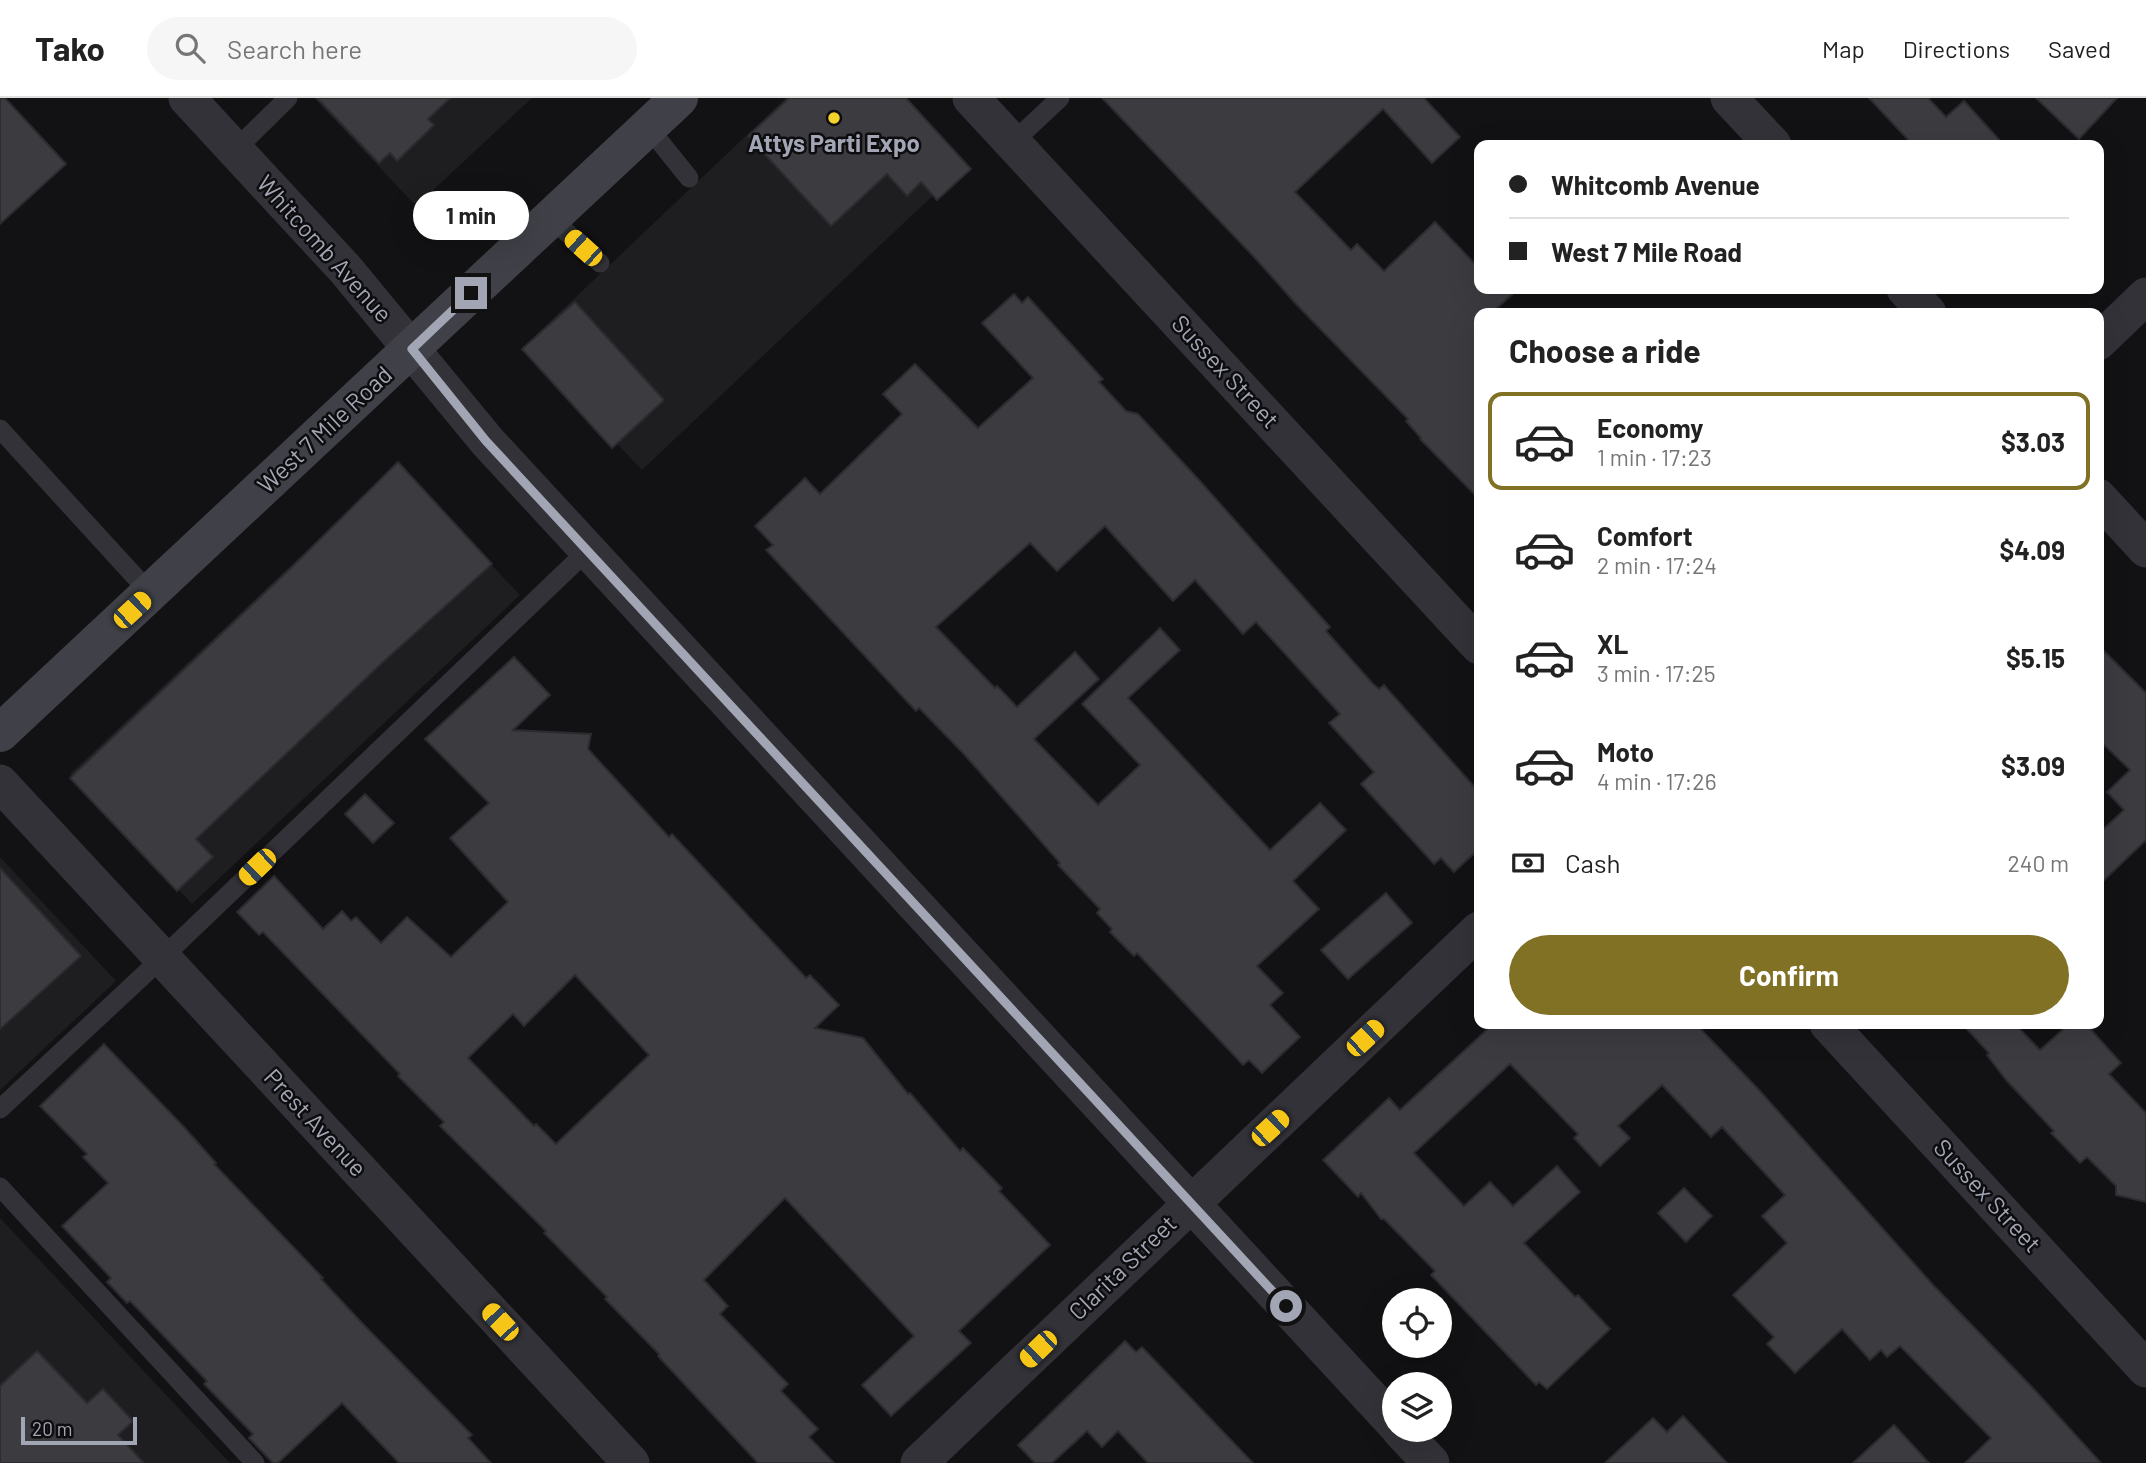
<!DOCTYPE html>
<meta charset="utf-8">
<style>
body{margin:0;font-family:Barlow,sans-serif;background:#f6f6f6;color:#222;height:100vh;display:flex;flex-direction:column;font-size:26px;white-space:nowrap}
*{box-sizing:border-box;margin:0}
p{font-size:23px;color:#767676}
.icon{flex:none;width:38px;height:38px;fill:none;stroke:currentColor;stroke-width:2;stroke-linecap:round;stroke-linejoin:round}
.map{position:relative;flex:1;overflow:hidden}
.sheet{position:absolute;left:1474px;top:210px;width:630px;height:721px;display:flex;flex-direction:column;background:#fff;border-radius:14px;box-shadow:0 7px 28px #0002}
.sheet>*{flex:none}
.hud{position:absolute;left:1474px;top:42px;width:630px;height:154px;border-radius:14px;box-shadow:0 7px 28px #0002;display:grid;align-content:center;height:154px;padding:0 35px;background:#fff}
.controls{position:absolute;left:1382px;top:1190px;display:grid;gap:14px}
.controls a{display:grid;place-items:center;width:70px;height:70px;border-radius:50%;background:#fff;box-shadow:0 7px 28px #0002;font-size:35px}
.scale{position:absolute;left:21px;bottom:18px;width:116px;box-sizing:border-box;padding-left:7px;border:4px solid #a2a5b4;border-top:0;font-size:19px;line-height:24px;white-space:nowrap;color:#a2a5b4;-webkit-text-stroke:5px #0d0c0e;paint-order:stroke}
.end{position:absolute;width:32px;height:32px;margin:-16px;border:9px solid #a2a5b4;background:#111;box-shadow:0 0 0 4px #111}
.from{border-radius:50%}
.bubble{position:absolute;height:49px;border-radius:24px;background:#fff;box-shadow:0 7px 28px #0002;font-size:23px;font-weight:700;line-height:49px;text-align:center}
.car{position:absolute;width:21px;height:42px;margin:-21px -10px;border-radius:9px;box-shadow:0 0 5px 2px #0007;background:linear-gradient(#f5c518 24%,#345 0 40%,#f5c518 0 76%,#345 0 86%,#f5c518 0)}
.hud b{display:flex;align-items:center;gap:24px;height:66px;font-size:26px}
.hud b+b{border-top:2px solid #e0e0e0}
.hud i{width:18px;height:18px;background:#222}
ul{padding:0;list-style:none}
li{display:flex;align-items:center;gap:21px;height:98px;margin:0 14px 10px;padding:0 21px;border:4px solid transparent;border-radius:14px}
li div{flex:1}
li b{display:block;font-size:26px}
li em{font-style:normal;font-weight:700}
li.selected{border-color:#807125}
li>.icon{width:63px;height:63px;stroke-width:1.5}
h2{padding:0 35px;font-size:32px;line-height:84px}
.pay{display:flex;align-items:center;gap:18px;height:77px;padding:0 35px;font-size:26px}
.pay p{margin-inline-start:auto}
.action{display:flex;gap:14px;margin-top:auto;padding:14px 35px}
.action a{flex:1;height:80px;border-radius:42px;background:#807125;color:#fff;font-size:28px;font-weight:700;line-height:80px;text-align:center}
header{display:flex;align-items:center;gap:42px;box-sizing:border-box;height:98px;padding:0 35px;background:#fff;border-bottom:2px solid #e0e0e0}
header strong{font-size:33px}
nav{display:flex;gap:38px;margin-inline-start:auto;font-size:24px}
.search{width:490px;height:63px;background:#f6f6f6;display:flex;align-items:center;gap:18px;box-sizing:border-box;padding:0 24px;border-radius:38px;color:#767676;font-size:26px}
.map>svg:first-child{display:block}
</style>
<header>
<strong>Tako</strong>
<div class="search"><svg class="icon" aria-label="search" viewBox="0 0 24 24"><circle cx="10" cy="10" r="6"/><path d="M15 15l6 6"/></svg>Search here</div>
<nav><a>Map</a><a>Directions</a><a>Saved</a></nav>
</header>
<div class="map">
<svg width="2146" height="1365" viewBox="0 0 2146 1365">
<rect width="100%" height="100%" fill="#121113"/>
<!-- built -->
<g fill="#1e1d20">
<path d="M314,0h218l-116,108z"/>
<path d="M786,0h110l66,70 -320,302 -118,-124z"/>
<path d="M397,367l123,130 -328,309 -122,-130z"/>
<path d="M0,759l116,124 -116,109z"/>
<path d="M0,1120l230,245h-230z"/>
</g>
<!-- building -->
<g fill="#3c3b40" stroke="#2c2b2f" stroke-width="2" fill-rule="evenodd">
<path d="M0,0h5l61,66 -66,60z"/>
<path d="M317,0h133l-22,21 6,6 -37,36 -7,-8 -11,10z"/>
<path d="M789,0h117l65,71 -34,31 -16,-18 -14,14 -20,-22 -56,52 -83,-90z"/>
<path d="M1102,0h322l36,39 -28,26 -49,-54 -88,83 56,58 6,-6 27,27 51,-49 44,46v21h39l-26,24h-13v186l-59,-60 1,-1 -15,-17 2,-2 -112,-115 -41,-46z"/>
<path d="M1869,0h59l18,19 18,-16 40,44h-91z"/>
<path d="M2036,0h81l-38,41z"/>
<path d="M1014,196l8,9 6,-6 75,82 -4,3 27,29 12,3 61,66 131,147 -4,4 47,53 6,5 5,-4 95,107v57l-25,23 -13,-14 -7,6 -73,-80 13,-12 -45,-49 11,-9 -84,-92 -13,12 -48,-54 -22,21 -68,-75 -48,45 -27,-28 -94,84 59,61 2,-2 20,21 58,-55 24,27 -65,60 64,66 42,-40 -58,-61 78,-76 20,22 -52,48 142,152 50,-47 26,27 -53,51 26,28 -62,57 26,27 -13,12 30,32 -38,36 -13,-13 -6,5 -106,-112 -3,3 -24,-24 2,-3 -15,-16 3,-4 -42,-44 2,-2 -97,-110 -44,-45 -3,3 -150,-161 7,-5 -18,-19 50,-48 15,16 82,-80 -19,-20 32,-30 63,64 55,-50 -51,-55z"/>
<path d="M575,204l89,98 -52,48 -90,-99z"/>
<path d="M398,364l94,102 -109,98 -187,177 17,18 -36,34 -107,-113 223,-212z"/>
<path d="M2098,547l48,48v147l-48,46v-52l26,-24 -17,-18 23,-22 -32,-31z"/>
<path d="M514,559l36,38 -37,35 78,4 -3,15 81,88 3,-3 134,144 4,-3 29,30 -24,23 48,10 45,56 2,-1 50,58 3,-3 39,40 -3,3 51,54 -91,86 12,12 -80,73 -29,-31 52,-49 -129,-138 -81,82 24,26 -8,8 68,70 -7,7 37,38 -9,8 25,26h-76l-100,-107 1,-2 -54,-55 2,-2 -63,-64 2,-2 -106,-105 4,-4 -46,-46 2,-2 -137,-142 -4,3 -22,-23 37,-36 49,53 19,-18 9,10 5,-4 25,26 26,-26 44,40 57,-55 -58,-64 39,-35 -64,-64zM575,877l74,80 -93,89 -20,-20 -2,2 -66,-68 45,-44 11,12z"/>
<path d="M365,696l29,29 -21,20 -28,-29z"/>
<path d="M0,770l81,88 -81,73z"/>
<path d="M1386,795l26,30 -64,56 -27,-29z"/>
<path d="M1493,926h203l64,67 174,195 97,100 70,77h-136l26,-25 -91,-92 -13,11 -6,-7 -11,10 -28,-31 -47,44 -28,-29 7,-7 -41,-42 54,-52 -25,-27 23,-21 -63,-68 -11,10 -49,-52 -44,41 12,12 -30,28 -26,-28 4,-4 -68,-70 -96,89 50,53 26,-24 23,24 44,-40 23,26 -56,51 51,54 3,-2 32,34 -63,60 -8,-7 -3,3 -105,-110 4,-4 -51,-52h-3l-20,-26 -3,4 -35,-37 66,-62 11,12z"/>
<path d="M1962,926h53l25,26 29,-26h17l35,39 -12,11 37,39v89l-30,-7v-9l-29,-29 -7,6 -29,-30 3,-2 -47,-50 -20,-26 2,-2z"/>
<path d="M104,946l80,83 32,36 -2,1 109,114 -2,1 41,44 110,112 -4,3 23,25h-92l-57,-60 -64,60h-5l-24,-25 4,-4 -49,-50 3,-3 -77,-80 -3,2 -20,-21 4,-4 -49,-52 46,-43 -25,-26 4,-3 -47,-48z"/>
<path d="M1684,1090l28,28 -26,26 -28,-29z"/>
<path d="M1125,1243l11,11 6,-5 111,116h-105l-30,-32 -16,16 -15,-16 -35,32h-17l-17,-18z"/>
<path d="M37,1253l50,52 16,-14 30,32 -15,14 26,28h-144v-77z"/>
<path d="M1683,1318l44,47h-122l48,-45 14,14z"/>
<path d="M1894,1327l35,38h-76z"/>
</g>
<g fill="none" stroke-linecap="round" stroke-linejoin="round">
<!-- lane -->
<g stroke="#323238" stroke-width="19">
<path d="M648,29l41,51"/>
<path d="M1012,45l48,-45"/>
<path d="M235,52l53,-52"/>
<path d="M551,120l49,45"/>
<path d="M0,331l150,164"/>
<path d="M0,1011l162,-151 426,-408"/>
<path d="M0,1089l255,276"/>
</g>
<!-- street -->
<g stroke="#323238" stroke-width="37">
<path d="M187,0l159,172 141,171 908,983"/>
<path d="M971,0l508,548"/>
<path d="M1729,0l44,47"/>
<path d="M1905,191l23,24"/>
<path d="M2098,244l48,-46"/>
<path d="M2098,399l48,52"/>
<path d="M0,685l631,680"/>
<path d="M1828,926l318,345"/>
<path d="M1400,1332l31,33"/>
<path d="M919,1365l560,-533"/>
</g>
<!-- secondary -->
<path stroke="#404148" stroke-width="38" d="M0,635l679,-635"/>
</g>
<g fill="none" stroke-linecap="round" stroke-linejoin="round">
<!-- route -->
<path stroke="#a2a5b4" stroke-width="9" d="M471,195l-59,56 74,92 800,865"/>
</g>
<!-- markers -->
<circle fill="#f3d229" stroke="#0d0c0e" stroke-width="2.5" cx="834" cy="20" r="7"/>
<g text-anchor="middle" stroke-width="5" stroke-linejoin="round" paint-order="stroke">
<!-- poi labels -->
<g font-size="24" font-weight="bold" fill="#a2a5b4" stroke="#0d0c0e">
<text x="834" y="54">Attys Parti Expo</text>
</g>
<!-- street labels -->
<g font-size="24" fill="#a2a5b4" stroke="#0d0c0e">
<text transform="translate(324 151) rotate(48)" y="8">Whitcomb Avenue</text>
<text transform="translate(1225 274) rotate(47)" y="8">Sussex Street</text>
<text transform="translate(325 332) rotate(-43)" y="8">West 7 Mile Road</text>
<text transform="translate(315 1025) rotate(47)" y="8">Prest Avenue</text>
<text transform="translate(1987 1098) rotate(47)" y="8">Sussex Street</text>
<text transform="translate(1123 1170) rotate(-44)" y="8">Clarita Street</text>
</g>
</g>
</svg>
<div class="controls">
<a><svg class="icon" aria-label="locate" viewBox="0 0 24 24"><circle cx="12" cy="12" r="6"/><path d="M12 2v4M12 18v4M2 12h4M18 12h4"/></svg></a>
<a><svg class="icon" aria-label="layers" viewBox="0 0 24 24"><path d="M12 4l9 5-9 5-9-5zM3 14l9 5 9-5"/></svg></a>
</div>
<div class="scale">20 m</div>
<i class="end from" style="left:1286px;top:1208px"></i>
<i class="end" style="left:471px;top:195px"></i>
<div class="bubble" style="left:413px;top:93px;width:116px">1 min</div>
<i class="car" style="left:583px;top:150px;rotate:312deg"></i>
<i class="car" style="left:132px;top:512px;rotate:47deg"></i>
<i class="car" style="left:257px;top:769px;rotate:226deg"></i>
<i class="car" style="left:1365px;top:940px;rotate:47deg"></i>
<i class="car" style="left:1270px;top:1030px;rotate:47deg"></i>
<i class="car" style="left:500px;top:1224px;rotate:317deg"></i>
<i class="car" style="left:1038px;top:1251px;rotate:226deg"></i>
<div class="hud">
<b><i class="from"></i>Whitcomb Avenue</b>
<b><i></i>West 7 Mile Road</b>
</div>
<section class="sheet">
<h2>Choose a ride</h2>
<ul>
<li class="selected"><svg class="icon" aria-label="car" viewBox="0 0 24 24"><path d="M5 17H2v-5l4-1 3-4h7l3 4 3 1v5h-3M9 17h6M6 11h13"/><circle cx="7" cy="17" r="2"/><circle cx="17" cy="17" r="2"/></svg><div><b>Economy</b><p>1 min · 17:23</p></div><em>$3.03</em></li>
<li><svg class="icon" aria-label="car" viewBox="0 0 24 24"><path d="M5 17H2v-5l4-1 3-4h7l3 4 3 1v5h-3M9 17h6M6 11h13"/><circle cx="7" cy="17" r="2"/><circle cx="17" cy="17" r="2"/></svg><div><b>Comfort</b><p>2 min · 17:24</p></div><em>$4.09</em></li>
<li><svg class="icon" aria-label="car" viewBox="0 0 24 24"><path d="M5 17H2v-5l4-1 3-4h7l3 4 3 1v5h-3M9 17h6M6 11h13"/><circle cx="7" cy="17" r="2"/><circle cx="17" cy="17" r="2"/></svg><div><b>XL</b><p>3 min · 17:25</p></div><em>$5.15</em></li>
<li><svg class="icon" aria-label="car" viewBox="0 0 24 24"><path d="M5 17H2v-5l4-1 3-4h7l3 4 3 1v5h-3M9 17h6M6 11h13"/><circle cx="7" cy="17" r="2"/><circle cx="17" cy="17" r="2"/></svg><div><b>Moto</b><p>4 min · 17:26</p></div><em>$3.09</em></li>
</ul>
<div class="pay"><svg class="icon" aria-label="cash" viewBox="0 0 24 24"><path d="M3 7h18v10H3z"/><circle cx="12" cy="12" r="2"/></svg>Cash<p>240 m</p></div>
<div class="action"><a>Confirm</a></div>
</section>
</div>
